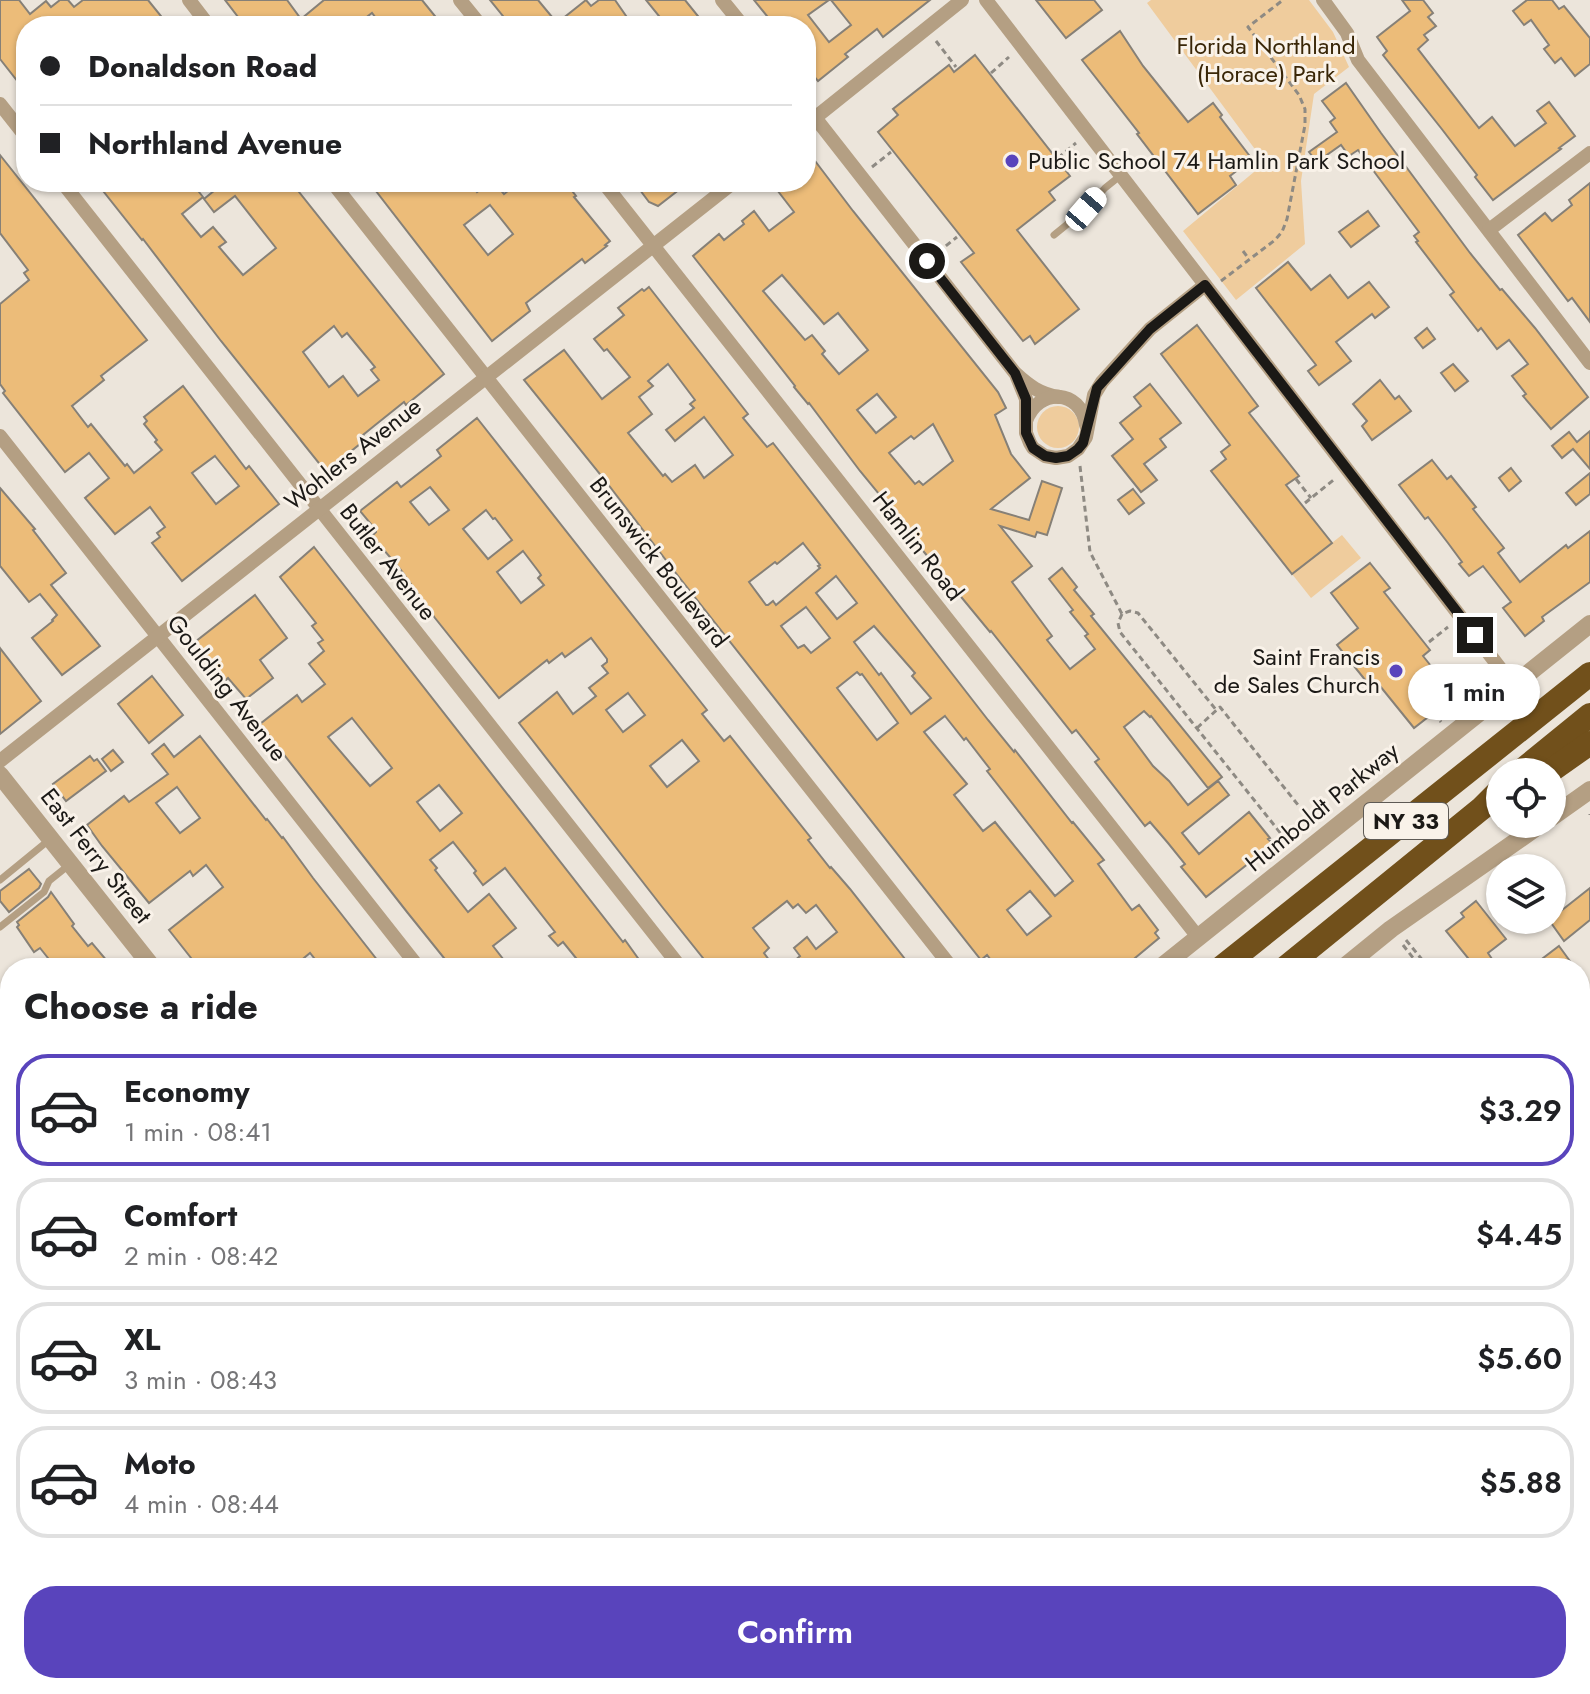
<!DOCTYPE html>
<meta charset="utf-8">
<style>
body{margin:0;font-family:Jost,sans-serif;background:#f6f6f6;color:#202124;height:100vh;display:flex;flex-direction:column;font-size:30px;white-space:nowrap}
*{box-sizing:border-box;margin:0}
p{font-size:26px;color:#757577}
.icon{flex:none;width:44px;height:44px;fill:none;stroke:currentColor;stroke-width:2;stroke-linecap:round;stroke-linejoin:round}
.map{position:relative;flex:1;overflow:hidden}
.panel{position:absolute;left:0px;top:958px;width:1590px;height:736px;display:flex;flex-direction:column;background:#fff;border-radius:32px 32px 0 0;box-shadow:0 2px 6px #0004}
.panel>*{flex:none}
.guide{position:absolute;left:16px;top:16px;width:800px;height:176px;border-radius:32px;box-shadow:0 2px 6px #0004;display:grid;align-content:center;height:176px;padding:0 24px;background:#fff}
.fabs{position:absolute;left:1486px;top:758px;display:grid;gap:16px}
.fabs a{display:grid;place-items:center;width:80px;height:80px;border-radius:50%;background:#fff;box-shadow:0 2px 6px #0004;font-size:40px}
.end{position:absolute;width:36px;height:36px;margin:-18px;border:10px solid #1b1916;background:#fff;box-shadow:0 0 0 4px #fff}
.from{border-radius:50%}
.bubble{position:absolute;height:56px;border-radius:28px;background:#fff;box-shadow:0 2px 6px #0004;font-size:26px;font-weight:600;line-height:56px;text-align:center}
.car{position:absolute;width:24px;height:48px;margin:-24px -12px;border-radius:10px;box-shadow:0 0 6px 2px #0007;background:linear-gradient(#fff 24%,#345 0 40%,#fff 0 76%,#345 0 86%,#fff 0)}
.guide b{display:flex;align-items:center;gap:28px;height:76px;font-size:30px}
.guide b+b{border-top:2px solid #e0e0e0}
.guide i{width:20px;height:20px;background:#202124}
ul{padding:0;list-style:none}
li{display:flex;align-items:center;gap:24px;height:112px;margin:0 16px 12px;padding:0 8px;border:4px solid #e0e0e0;border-radius:32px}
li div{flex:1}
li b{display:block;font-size:30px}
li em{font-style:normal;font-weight:600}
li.on{border-color:#5944bc}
li>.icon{width:72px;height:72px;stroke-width:1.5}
h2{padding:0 24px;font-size:36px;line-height:96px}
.button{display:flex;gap:16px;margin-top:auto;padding:16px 24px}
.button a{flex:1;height:92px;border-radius:32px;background:#5944bc;color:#fff;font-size:32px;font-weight:600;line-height:92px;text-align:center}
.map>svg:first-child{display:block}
</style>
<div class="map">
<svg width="1590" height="1694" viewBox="0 0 1590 1694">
<rect width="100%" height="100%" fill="#ece5db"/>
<!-- green -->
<g fill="#efcc9d">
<path d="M1151,0h158l24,32 16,35 -35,27 -13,87 4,63 -69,56 -53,-69 71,-59 6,-16 -113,-153z"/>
<circle cx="1058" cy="427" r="21"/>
<path d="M1342,535l19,23 -50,40 -19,-24z"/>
</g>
<!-- building -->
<g fill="#ecbc79" stroke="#868077" stroke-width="2" fill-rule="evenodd">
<path d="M0,0h19l11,14 16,-13 5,6 9,-7h8l6,7 9,-7h65l21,26h-143v66l-26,-33z"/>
<path d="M225,0h62l14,19 23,-19h98l21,26h-61l-10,-13 -17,13h-110z"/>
<path d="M490,0h48l19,23 29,-23 5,6 8,-6h16l18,26h-122z"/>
<path d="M646,0h39l21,26h-39z"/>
<path d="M754,0h75l-21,15 21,27 22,-17 -20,-25h99l-47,37 -6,-8 -32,25 3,3 -30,24 -12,-15v-40h-31z"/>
<path d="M1036,0h58l8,10 -36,28z"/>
<path d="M1402,0h21l10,13 -5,4 8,9 -12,9 4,5 -10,9 61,79 13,-11 23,29 31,-23 -9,-12 12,-9 26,34 -16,12 2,1 -68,51 -18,-23 2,-2 -36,-47 -58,-73 4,-4 -10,-14 33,-26z"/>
<path d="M1527,0h25l7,9 5,-3 26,32v26l-15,12 -14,-18 -6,5 -11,-14 5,-4 -18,-25 -7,5 -11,-14z"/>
<path d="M1120,31l23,35 45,56 25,-19 9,12 -2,2 32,42 -22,17 6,9 -38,29 -61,-80 2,-1 -57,-73z"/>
<path d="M975,55l95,121 -21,16 6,8 -38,30 62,79 -44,35 -5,-8 -7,5 -62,-79 13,-9 -96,-121 20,-17 -5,-6 56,-44 5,7z"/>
<path d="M1346,83l35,50 89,120 30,37 2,-1 33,39 53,69 -37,32 -28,-33 3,-2 -14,-18 16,-12 -19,-24 -12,9 -16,-21 -3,3 -28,-36 4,-3 -38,-50 2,-1 -4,-5 5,-4 -61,-82 -9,6 -8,-11 -24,17 -8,-10 28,-20 -7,-10 5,-4 -13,-17z"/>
<path d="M806,149l47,62 145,181 8,16 -11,7 16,39 19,24 -39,31 38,11 13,-39 20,7 -15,47 -10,-3 -2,5 -35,-11 32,40 -20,16 40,54 -5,4 23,29 25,-20 -10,-13 3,-2 -18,-22 3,-2 -24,-31 13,-11 15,19 -3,3 20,24 -3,2 131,161 -14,11 -57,-72 -1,1 -6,-6 -20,16 29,39 16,15 19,24 30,-24 11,14 -47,38 17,21 50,-42 21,26 -2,1 5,5 -67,53 -25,-30 4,-3 -17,-21 -18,-21 -5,4 -50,-64 4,-3 -23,-29 -4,3 -81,-102 -1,1 -56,-68 -15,-18 2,-1 -61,-74 -51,-68 -1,1 -14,-17 1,-1 -102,-130 26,-22 5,6 20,-16 -2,-3 12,-10 15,20 25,-19 -23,-30h35zM782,275l42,49 14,-11 30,37 -29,24 -17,-20 3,-3 -13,-16 -7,5 -42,-49zM877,394l19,23 -20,16 -19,-23zM933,424l20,37 -30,24 -4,-4 -4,3 -26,-31 22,-17 3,3z"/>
<path d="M0,155l147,185 -46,36 3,4 -32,26 16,21 3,-3 34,42 2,-2 7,9 28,-23 -7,-8 2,-2 -13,-16 3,-3 -3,-4 39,-31 63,83 3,-3 30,38 -97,77 -30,-38 8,-6 -3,-4 8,-6 -15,-20 -35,27 -30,-36 24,-20 -20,-25 -24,19 -62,-79 2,-2 -5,-7v-80l29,-24 -5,-7 4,-3 -28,-37zM215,456l24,30 -23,18 -24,-31z"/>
<path d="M96,182h95l12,15 -21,17 19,23 12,-10 13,15 -7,5 24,28 33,-27 -41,-52 -21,16 -10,-13 21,-17h66l153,192 -38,31 -2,-3 -30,24 -11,9 3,4 -38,31 -6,-3 -101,-126 -78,-102 -1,1zM334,326l8,11 5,-4 28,34 -4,3 8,10 -21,16 -15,-20 -14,11 -26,-35z"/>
<path d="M369,182h100l8,10 13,-10h4l10,12 15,-12h46l11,14 -2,1 36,44 -5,4 2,1 -22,17 -3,-4 -56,44 4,8 -38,30zM490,205l23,29 -25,21 -24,-30z"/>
<path d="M634,182h55l-31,24 -9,-4z"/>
<path d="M1590,183v139l-18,-24 -4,3 -50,-66 27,-22 7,8 20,-16 -3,-5z"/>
<path d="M1368,211l11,15 -28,21 -12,-15z"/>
<path d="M1288,262l23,28 19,-15 18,23 21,-16 20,25 -14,11 -3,-4 -36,28 15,19 -32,24 -11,-14 8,-6 -60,-77z"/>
<path d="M649,287l99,127 -5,4 24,29 6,-4 11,14 204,263 26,32 1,-2 57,73 1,-1 31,38 -6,4 34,46 7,-5 19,25 -3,3 4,5 -36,30h-126l-10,-13 -6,5 -306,-388 -71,-93 -80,-99 40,-30 38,49 28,-22 -23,-28 -3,2 -10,-12 30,-24 -6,-7 24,-19 2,2zM668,364l27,36 -5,4 4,4 -28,22 9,11 29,-24 29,38 -29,23 -9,-13 -23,17 -7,-8 -2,2 -35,-43 24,-19 -13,-17 14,-11 -5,-5zM803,543l17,22 -2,1 2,2 -44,37 -3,-4 -5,4h-2l-17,-23 26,-20 2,2zM836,576l21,27 -20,16 -21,-26zM806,607l24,31 -19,15 -7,-8 -6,3 -17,-22zM874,626l41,47 -3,3 19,22 -20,16 -30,-41 -2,2 -25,-33zM857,672l3,3 2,-1 36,49 -21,17 -40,-52zM945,716l19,24 2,-2 24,31 -3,2 86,110 -18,15 -60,-74 -12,9 -29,-36 13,-11 -43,-52zM1030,891l21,25 -24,19 -20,-25z"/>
<path d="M1197,325l61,81 -9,7 50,63 -13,9 46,58 -40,31 -81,-103 15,-12 -5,-7 9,-7 -69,-91z"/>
<path d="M1427,328l8,11 -12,9 -8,-10z"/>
<path d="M1453,364l15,17 -13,10 -14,-18z"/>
<path d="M1380,380l15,19 4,-3 12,15 -39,29 -10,-14 5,-5 -14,-17z"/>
<path d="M1150,384l31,39 -21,16 6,8 -22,17 13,16 -16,12 -29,-36 21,-17 -13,-16 21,-17 -7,-9z"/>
<path d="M477,418l230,292 -5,4 22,27 6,-5 81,102 -3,2 22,28 1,-1 19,22 62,79h-126l14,-12 -6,-8 13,-11 9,12 21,-17 -21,-27 -10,8 -8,-9 -5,4 -6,-7 -34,27 16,20 -5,5 11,15h-64l-48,-60 -144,-185 38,-31 16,22 23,-18 -7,-8 19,-15 -6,-7 5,-4v-3l-16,-21 -26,19 -3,-4 -13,10 -2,-3 -48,38 -64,-80 -34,-48 -29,-34 4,-4v-2l-16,-19 37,-29 4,5 40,-31 -4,-6zM430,487l19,23 -20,15 -19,-23zM486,510l7,9 2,-1 17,22 -24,19 -25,-30zM523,551l16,21 2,3 -3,3 6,7 -23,18 -24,-31zM628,693l17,22 -22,17 -17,-22zM682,740l17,21 -32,26 -17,-21z"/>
<path d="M1590,431v38l-17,-20 -11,9 -10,-12 17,-14 8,10z"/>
<path d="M1432,460l15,19 4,-3 25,31 -3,2 31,39 -6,5 22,29 46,-37 2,3 22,-17v51l-48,35 2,4 -19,15 -22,-28 8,-6 -28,-36 -14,10 -10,-12 3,-2 -14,-19 -20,-26 -3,2 -26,-34z"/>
<path d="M1511,468l10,13 -12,10 -10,-13z"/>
<path d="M1590,473v21l-14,11 -10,-12z"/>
<path d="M0,488l35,41 -2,1 33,43 -15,12 49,61 -38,29 -30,-37 21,-17 -1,-1 5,-5 -17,-21 -11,8 -29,-36z"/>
<path d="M1133,489l11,14 -15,11 -11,-14z"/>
<path d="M314,547l309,395 2,-2 20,28h-61l-21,-26 -5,4 -9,-10 6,-4 -50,-64 -22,17 -9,-12 2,-2 -23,-29 -23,18 7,8 -2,2 33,42 21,-18 27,34 -23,18 17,22h-58l-45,-56 -147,-188 37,-29 5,7 23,-18 -16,-20 15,-13 -6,-8 5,-3 -11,-14 4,-3 -36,-46zM352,718l40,50 -22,18 -42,-49zM439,785l23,28 -22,18 -23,-29z"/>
<path d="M1370,563l20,25 -6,4 46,58 -7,6 32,40 -41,32 -34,-42 -6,5 -37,-46 21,-17 -27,-35z"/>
<path d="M255,595l32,43 -27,22 13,18 -27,21 -18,-21 -3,3 -30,-39z"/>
<path d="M0,648l41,53 -41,33z"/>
<path d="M152,676l31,39 -34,28 -31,-39z"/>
<path d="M200,736l66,84 1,-1 15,19 1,-1 30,41 65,83 -9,7h-47l-12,-15 -18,15h-93l-30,-38 54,-43 -17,-22 -13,11 -3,-5 -41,32 -47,-57 -15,-21 37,-29 5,6 39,-28 -16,-20 12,-10 10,13zM177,787l23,31 -20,15 -24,-30z"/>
<path d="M113,750l10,12 -12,9 -9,-12z"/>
<path d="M90,756l4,5 3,-2 9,12 -40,30 -13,-17z"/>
<path d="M29,869l12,15 -2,4 -30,24 -9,-11v-10z"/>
<path d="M1590,888v32l-26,21 -15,-21h3v-2z"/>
<path d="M51,892l23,32 -2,2 16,20 4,-3 21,25h-57l-16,-20 -6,4 -17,-25 2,-2 -2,-3 31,-25z"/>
<path d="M1476,901l30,38 -18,14 4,6 -12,9h-4l-30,-37 18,-14 -3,-4z"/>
<path d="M1559,946l16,22h-45z"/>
</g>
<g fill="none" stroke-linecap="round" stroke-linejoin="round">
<!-- path -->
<g stroke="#8e8a83" stroke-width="3" stroke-dasharray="6 4" stroke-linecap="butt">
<path d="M936,41l20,26"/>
<path d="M991,73l18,-16"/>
<path d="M1058,158l18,-15"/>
<path d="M872,167l19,-15"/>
<path d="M1243,251l6,8"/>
<path d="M938,252l19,-15"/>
<path d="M1221,281l54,-41 7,-8 5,-13 18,-94v-16l-6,-14 -51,-68 35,-27"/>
<path d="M1080,466l10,86 32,62 8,-3 8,2 79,98"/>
<path d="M1296,479l15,19"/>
<path d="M1305,503l31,-25"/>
<path d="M1122,614l-4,9 2,9 170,213"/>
<path d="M1429,642l19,-15"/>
<path d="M1434,713l7,9"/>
<path d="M1197,728l23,-21 94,118"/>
<path d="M1590,815v-1"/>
<path d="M1406,940l23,28"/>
<path d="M1403,945l18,23"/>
<path d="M529,1684l8,10"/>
<path d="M1561,1684l7,10"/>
</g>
<!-- service -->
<g stroke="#b49f83" stroke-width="7">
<path d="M1054,235l32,-26 19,-21 15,-12"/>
<path d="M0,880l49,-40"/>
<path d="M0,927l44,-35 5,-11 20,-16"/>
<path d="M1580,1020l10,14"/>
<path d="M507,1684l9,10"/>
</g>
<!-- minor -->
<g stroke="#b49f83" stroke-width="14">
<path d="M189,0l20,26"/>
<path d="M460,0l21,26"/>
<path d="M722,0l21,26"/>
<path d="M986,0l527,685"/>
<path d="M1323,0l24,33 11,27 232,303"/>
<path d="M0,104l26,33"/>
<path d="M806,106l209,267c14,13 25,21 44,24"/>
<path d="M806,125l156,-125"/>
<path d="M62,182l619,786"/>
<path d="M332,182l620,786"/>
<path d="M603,182l595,755"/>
<path d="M1489,230l101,-77"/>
<path d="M1017,377l9,22v34l4,10 3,5 12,8 11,2 12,-2 10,-7 8,-12 8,-42 8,-13 48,-53 55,-44"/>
<path d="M1026,421c12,-34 55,-32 60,4"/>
<path d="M0,436l419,532"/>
<path d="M0,761l734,-579"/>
<path d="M1580,1058l10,-8"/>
<path d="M0,1162l10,13"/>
<path d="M1580,1475l10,-8"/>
<path d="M0,1497l10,13"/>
<path d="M148,1684l8,10"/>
<path d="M1009,1684l8,10"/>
<path d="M1301,1684l8,10"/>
</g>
<!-- tertiary -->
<g stroke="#b49f83" stroke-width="18">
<path d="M0,775l153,193"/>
<path d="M1552,817l38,-27"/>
<path d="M1160,968l430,-344"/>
<path d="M1343,968l48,-39 150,-105"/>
<path d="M718,1684l8,10"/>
<path d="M280,1694l12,-10"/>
<path d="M446,1694l12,-10"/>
</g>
<!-- motorway -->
<g stroke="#71501b" stroke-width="24">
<path d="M1520,772l70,-57"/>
<path d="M1549,772l41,-29"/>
<path d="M1221,968l369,-294"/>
<path d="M1285,968l197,-160 18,-18"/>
<path d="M337,1694l12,-10"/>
<path d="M393,1694l13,-10"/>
</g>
</g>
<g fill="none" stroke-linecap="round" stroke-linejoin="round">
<!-- route -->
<path stroke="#1b1916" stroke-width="10" d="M927,261l88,112 11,26v34l7,15 12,8 11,2 12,-2 10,-7 5,-6 14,-55 53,-59 55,-44 270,350"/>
</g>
<!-- markers -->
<g fill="#5944bc" stroke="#f9f2e9" stroke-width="3">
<circle cx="1012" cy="161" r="8"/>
<circle cx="1396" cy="671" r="8"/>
</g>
<g text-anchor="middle" stroke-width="6" stroke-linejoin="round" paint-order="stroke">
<!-- shield labels -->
<rect fill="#f9f2e9" stroke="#5e5a55" stroke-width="2" x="1364" y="803" width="84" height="36" rx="6"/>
<g font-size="22" font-weight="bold" fill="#1b1916">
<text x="1406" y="829">NY 33</text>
</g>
<!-- park labels -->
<g font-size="24" fill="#392607" stroke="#f9f2e9">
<text x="1266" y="54">Florida Northland<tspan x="1266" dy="28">(Horace) Park</tspan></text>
</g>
<!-- poi labels -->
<g font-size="24" fill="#1b1916" stroke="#f9f2e9" text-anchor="start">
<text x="1028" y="169">Public School 74 Hamlin Park School</text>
<text x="1380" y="665" text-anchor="end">Saint Francis<tspan x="1380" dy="28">de Sales Church</tspan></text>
</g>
<!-- street labels -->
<g font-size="24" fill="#1b1916" stroke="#f9f2e9">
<text transform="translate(353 454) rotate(-38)" y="8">Wohlers Avenue</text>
<text transform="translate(918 546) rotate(52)" y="8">Hamlin Road</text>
<text transform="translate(388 562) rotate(52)" y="8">Butler Avenue</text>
<text transform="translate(659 562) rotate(52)" y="8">Brunswick Boulevard</text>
<text transform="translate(227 688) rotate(52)" y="8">Goulding Avenue</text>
<text transform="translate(1322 807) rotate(-39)" y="8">Humboldt Parkway</text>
<text transform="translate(96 856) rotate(52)" y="8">East Ferry Street</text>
</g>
</g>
</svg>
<div class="fabs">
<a><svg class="icon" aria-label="locate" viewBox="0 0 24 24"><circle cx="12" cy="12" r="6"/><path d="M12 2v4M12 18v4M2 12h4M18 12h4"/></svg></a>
<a><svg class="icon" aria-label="layers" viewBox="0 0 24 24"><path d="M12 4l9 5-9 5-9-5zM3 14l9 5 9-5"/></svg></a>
</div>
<i class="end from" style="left:927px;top:261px"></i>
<i class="end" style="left:1475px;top:635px"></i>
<div class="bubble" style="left:1408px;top:664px;width:132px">1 min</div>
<i class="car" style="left:1086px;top:209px;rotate:41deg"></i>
<div class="guide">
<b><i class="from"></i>Donaldson Road</b>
<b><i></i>Northland Avenue</b>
</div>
<section class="panel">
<h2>Choose a ride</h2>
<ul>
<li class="on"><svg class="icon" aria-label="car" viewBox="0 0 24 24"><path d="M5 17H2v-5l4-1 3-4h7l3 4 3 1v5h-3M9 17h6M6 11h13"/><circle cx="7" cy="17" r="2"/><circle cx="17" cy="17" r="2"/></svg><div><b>Economy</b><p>1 min · 08:41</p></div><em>$3.29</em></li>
<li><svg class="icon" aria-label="car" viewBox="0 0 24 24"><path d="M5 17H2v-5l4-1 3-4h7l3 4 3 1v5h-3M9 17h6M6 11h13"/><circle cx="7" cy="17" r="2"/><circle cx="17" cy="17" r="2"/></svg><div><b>Comfort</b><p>2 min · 08:42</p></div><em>$4.45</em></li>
<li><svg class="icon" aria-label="car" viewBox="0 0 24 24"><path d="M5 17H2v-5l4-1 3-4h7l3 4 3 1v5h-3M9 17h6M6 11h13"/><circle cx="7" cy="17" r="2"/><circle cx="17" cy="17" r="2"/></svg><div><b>XL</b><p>3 min · 08:43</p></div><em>$5.60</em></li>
<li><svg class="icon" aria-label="car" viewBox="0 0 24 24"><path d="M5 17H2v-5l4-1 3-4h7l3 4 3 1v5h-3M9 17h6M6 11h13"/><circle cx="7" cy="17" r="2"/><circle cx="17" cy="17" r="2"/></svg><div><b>Moto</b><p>4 min · 08:44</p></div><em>$5.88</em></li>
</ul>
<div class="button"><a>Confirm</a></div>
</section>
</div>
